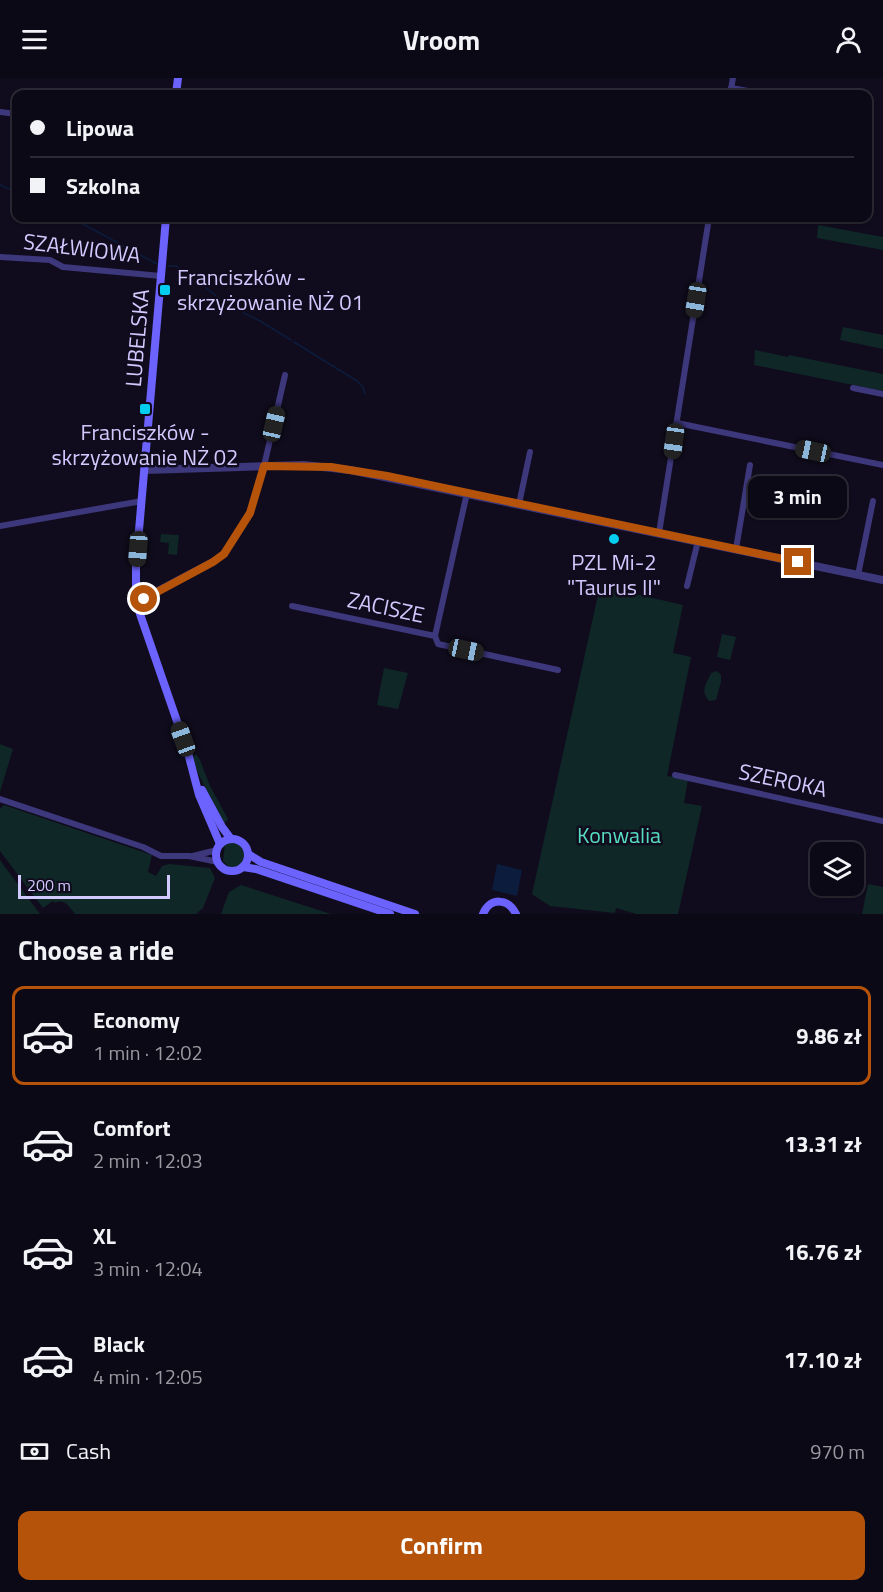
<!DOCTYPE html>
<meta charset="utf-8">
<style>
body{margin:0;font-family:"Titillium Web",sans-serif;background:#15121f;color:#f1f3f6;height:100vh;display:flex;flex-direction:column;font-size:22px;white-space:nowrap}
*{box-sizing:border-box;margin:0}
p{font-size:20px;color:#9a9aa1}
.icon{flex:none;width:33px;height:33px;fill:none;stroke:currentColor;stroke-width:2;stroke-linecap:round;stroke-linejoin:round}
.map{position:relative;height:836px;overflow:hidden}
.side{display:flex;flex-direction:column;background:#0c0916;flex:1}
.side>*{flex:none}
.top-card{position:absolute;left:12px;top:12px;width:860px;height:132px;border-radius:12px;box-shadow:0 2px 4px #0004,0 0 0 2px #2c2a35;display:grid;align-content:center;height:132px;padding:0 18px;background:#0c0916}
.fabs{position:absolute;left:810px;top:764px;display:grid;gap:12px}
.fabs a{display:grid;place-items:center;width:54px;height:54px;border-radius:12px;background:#0c0916;box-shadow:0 2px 4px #0004,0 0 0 2px #2c2a35;font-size:30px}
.scale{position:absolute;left:18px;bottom:15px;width:152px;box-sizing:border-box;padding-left:6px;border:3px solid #d2c9fe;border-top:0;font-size:16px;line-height:21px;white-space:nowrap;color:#d2c9fe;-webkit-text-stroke:4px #100c1d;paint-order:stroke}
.end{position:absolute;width:27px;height:27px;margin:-14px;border:8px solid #b45309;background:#fff;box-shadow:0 0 0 3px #fff}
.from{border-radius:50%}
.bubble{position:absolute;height:42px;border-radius:12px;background:#0c0916;box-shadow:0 2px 4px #0004,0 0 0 2px #2c2a35;font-size:20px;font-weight:700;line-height:42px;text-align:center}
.car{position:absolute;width:18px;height:36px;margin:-18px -9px;border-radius:8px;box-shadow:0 0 4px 2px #0007;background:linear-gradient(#222 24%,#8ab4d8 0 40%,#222 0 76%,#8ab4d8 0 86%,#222 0)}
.top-card b{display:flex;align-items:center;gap:21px;height:57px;font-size:22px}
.top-card b+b{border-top:2px solid #2c2a35}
.top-card i{width:15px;height:15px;background:#f1f3f6}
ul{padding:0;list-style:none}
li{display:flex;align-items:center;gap:18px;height:99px;margin:0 12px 9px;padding:0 6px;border:3px solid transparent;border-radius:12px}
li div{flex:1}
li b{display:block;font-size:22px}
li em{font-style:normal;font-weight:700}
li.current{border-color:#b45309}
li>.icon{width:54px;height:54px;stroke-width:1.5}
h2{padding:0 18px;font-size:27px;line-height:72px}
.pay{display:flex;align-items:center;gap:15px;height:66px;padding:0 18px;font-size:22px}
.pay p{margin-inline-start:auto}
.button{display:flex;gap:12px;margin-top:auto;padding:12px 18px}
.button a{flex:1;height:69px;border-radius:12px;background:#b45309;color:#fff;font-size:24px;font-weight:700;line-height:69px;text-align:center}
header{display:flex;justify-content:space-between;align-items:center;height:78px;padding:0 18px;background:#0c0916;font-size:27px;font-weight:700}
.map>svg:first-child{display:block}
</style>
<header><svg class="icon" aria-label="menu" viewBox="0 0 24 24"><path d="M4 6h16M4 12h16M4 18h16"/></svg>Vroom<svg class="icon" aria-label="person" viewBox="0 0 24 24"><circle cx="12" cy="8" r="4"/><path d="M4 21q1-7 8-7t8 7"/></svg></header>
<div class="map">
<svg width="883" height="836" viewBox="0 0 883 836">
<rect width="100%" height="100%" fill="#100c1d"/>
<!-- green -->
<g fill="#0f2727">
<path d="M818,147l65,12v13l-66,-12z"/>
<path d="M843,249l40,8v14l-43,-9z"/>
<path d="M755,272l33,7 1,-2 94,19v17l-129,-26z"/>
<path d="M161,456l18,1 -2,20 -9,-1 1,-11 -9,-1z"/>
<path d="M600,508l83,19 -10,48 18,4 -24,119 21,3 -4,24 18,3 -24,108h-42l-20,-6 -1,5 -65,-7 -18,-12z"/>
<path d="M722,556l14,3 -6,23 -13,-3z"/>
<path d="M384,590l24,5 -10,36 -21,-4z"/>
<path d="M717,593l4,4v7l-5,18 -7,1c-9,-11 -3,-16 2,-28z"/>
<path d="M0,666l13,5 -13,43z"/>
<path d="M196,676l4,6 10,26 18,33 -4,5 -25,-49 -7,-18z"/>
<path d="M4,727l148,50 -4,17 8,4 6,-10 7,-2 41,4 5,10 -12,30 -7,6h-121c-6,-7 -10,-16 -20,-11l-2,-2 -10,7 -43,-57v-42z"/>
<path d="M229,764l10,2 6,9 -2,9 -6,5 -7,1 -7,-7 2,-17z"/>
<path d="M0,782l5,7 35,47h-40z"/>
<path d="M868,806l15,3v27h-21z"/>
<path d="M241,807l90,29h-110l8,-22z"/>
</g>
<!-- water -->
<path fill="#0b1c3d" d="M497,786l25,6 -5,26 -25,-6z"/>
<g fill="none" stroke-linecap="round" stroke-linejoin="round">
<!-- stream -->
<g stroke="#0b1c3d" stroke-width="1.5">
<path d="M0,107l16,7"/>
<path d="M72,140l85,46"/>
<path d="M168,188h8l13,8 37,30 34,17 31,19"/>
<path d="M294,264l63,39 6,6 2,7"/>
</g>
<!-- minor -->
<g stroke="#3d377c" stroke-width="6">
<path d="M731,10l34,6"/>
<path d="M730,16l3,-16"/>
<path d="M0,34l16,2"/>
<path d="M0,179l50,3 13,7 98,9"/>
<path d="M853,310l30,6"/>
<path d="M677,345l206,42"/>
<path d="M519,426l11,-52"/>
<path d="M0,448l142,-25"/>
<path d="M659,455l50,-315"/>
<path d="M736,471l14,-84"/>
<path d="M858,497l15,-74"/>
<path d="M687,508l11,-45"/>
<path d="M137,523l80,-42 10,-9 23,-37 14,-47 21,-91"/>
<path d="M292,528l143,30 32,-143"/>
<path d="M435,558l3,8 120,26"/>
<path d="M675,697l208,46"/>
<path d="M0,721l143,48 18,9h28l29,6"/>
<path d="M193,778l24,-6"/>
</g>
<!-- tertiary -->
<path stroke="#3d377c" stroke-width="8" d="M145,392l159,-5 46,5 533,110"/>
<!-- secondary -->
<g stroke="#6c62fd" stroke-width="8">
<path d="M176,16l2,-16"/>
<path d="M166,140l-30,347v32l4,17 48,139 11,42 21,49"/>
<path d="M202,712l20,37 9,12"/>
<circle cx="232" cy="777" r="16"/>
<path d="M248,776l13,8 154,52"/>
<path d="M243,789l13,2 134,45"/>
<path d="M483,836c7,-17 25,-16 33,0"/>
</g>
</g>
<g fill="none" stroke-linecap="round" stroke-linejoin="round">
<!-- route -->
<path stroke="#b45309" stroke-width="8" d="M144,521l69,-37 11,-8 26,-41 14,-47 67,1 56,9 411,86"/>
</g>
<!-- markers -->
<g fill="#03cef0" stroke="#100c1d" stroke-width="2">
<rect x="159" y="206" width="12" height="12" rx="3"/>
<rect x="139" y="325" width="12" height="12" rx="3"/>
<circle cx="614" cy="461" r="6"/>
</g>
<g text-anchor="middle" stroke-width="5" stroke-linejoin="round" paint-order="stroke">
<!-- street labels -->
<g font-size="22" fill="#d2c9fe" stroke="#100c1d">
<text transform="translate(82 170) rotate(7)" y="8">SZAŁWIOWA</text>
<text transform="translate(137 260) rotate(-85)" y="8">LUBELSKA</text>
<text transform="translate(386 529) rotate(12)" y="8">ZACISZE</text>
<text transform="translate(783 702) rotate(12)" y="8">SZEROKA</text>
</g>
<!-- poi labels -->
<g font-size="22" fill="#d2c9fe" stroke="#100c1d">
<text x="177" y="207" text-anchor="start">Franciszków -<tspan x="177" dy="25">skrzyżowanie NŻ 01</tspan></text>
<text x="145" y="362">Franciszków -<tspan x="145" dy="25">skrzyżowanie NŻ 02</tspan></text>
<text x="614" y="492">PZL Mi-2<tspan x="614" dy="25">"Taurus II"</tspan></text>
</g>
<!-- park labels -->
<g font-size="22" fill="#57dcc1" stroke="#100c1d">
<text x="619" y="765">Konwalia</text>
</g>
</g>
</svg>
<div class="fabs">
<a><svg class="icon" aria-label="layers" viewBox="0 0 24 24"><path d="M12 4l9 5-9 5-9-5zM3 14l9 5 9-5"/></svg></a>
</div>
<div class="scale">200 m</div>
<i class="end from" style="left:144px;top:521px"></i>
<i class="end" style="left:798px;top:484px"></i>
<div class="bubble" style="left:748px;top:398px;width:99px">3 min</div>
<i class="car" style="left:696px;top:222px;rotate:189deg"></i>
<i class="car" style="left:274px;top:346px;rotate:13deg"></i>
<i class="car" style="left:674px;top:363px;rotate:188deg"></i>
<i class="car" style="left:813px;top:373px;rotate:282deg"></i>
<i class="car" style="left:138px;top:471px;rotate:184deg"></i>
<i class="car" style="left:466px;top:572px;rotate:102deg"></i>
<i class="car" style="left:183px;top:661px;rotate:340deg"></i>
<div class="top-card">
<b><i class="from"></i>Lipowa</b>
<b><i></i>Szkolna</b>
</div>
</div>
<section class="side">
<h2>Choose a ride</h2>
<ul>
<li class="current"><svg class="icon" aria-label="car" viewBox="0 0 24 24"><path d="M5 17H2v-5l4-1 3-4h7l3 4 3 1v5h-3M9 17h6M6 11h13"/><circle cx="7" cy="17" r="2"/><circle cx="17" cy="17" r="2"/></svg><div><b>Economy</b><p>1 min · 12:02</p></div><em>9.86 zł</em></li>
<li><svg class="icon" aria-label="car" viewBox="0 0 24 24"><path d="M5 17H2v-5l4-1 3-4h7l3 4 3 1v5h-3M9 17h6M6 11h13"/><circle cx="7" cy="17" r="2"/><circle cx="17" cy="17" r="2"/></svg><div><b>Comfort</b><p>2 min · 12:03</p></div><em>13.31 zł</em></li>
<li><svg class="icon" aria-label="car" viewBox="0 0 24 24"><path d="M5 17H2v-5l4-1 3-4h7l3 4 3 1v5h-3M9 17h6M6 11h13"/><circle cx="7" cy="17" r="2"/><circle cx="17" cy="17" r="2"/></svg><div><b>XL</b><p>3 min · 12:04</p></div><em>16.76 zł</em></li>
<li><svg class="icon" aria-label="car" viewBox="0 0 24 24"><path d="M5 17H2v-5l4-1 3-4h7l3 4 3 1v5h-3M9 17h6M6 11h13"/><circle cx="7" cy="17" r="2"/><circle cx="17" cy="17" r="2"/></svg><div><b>Black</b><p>4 min · 12:05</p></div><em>17.10 zł</em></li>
</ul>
<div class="pay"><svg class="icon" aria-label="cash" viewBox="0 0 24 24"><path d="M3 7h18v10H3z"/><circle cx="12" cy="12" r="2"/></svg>Cash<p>970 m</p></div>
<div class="button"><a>Confirm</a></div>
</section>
